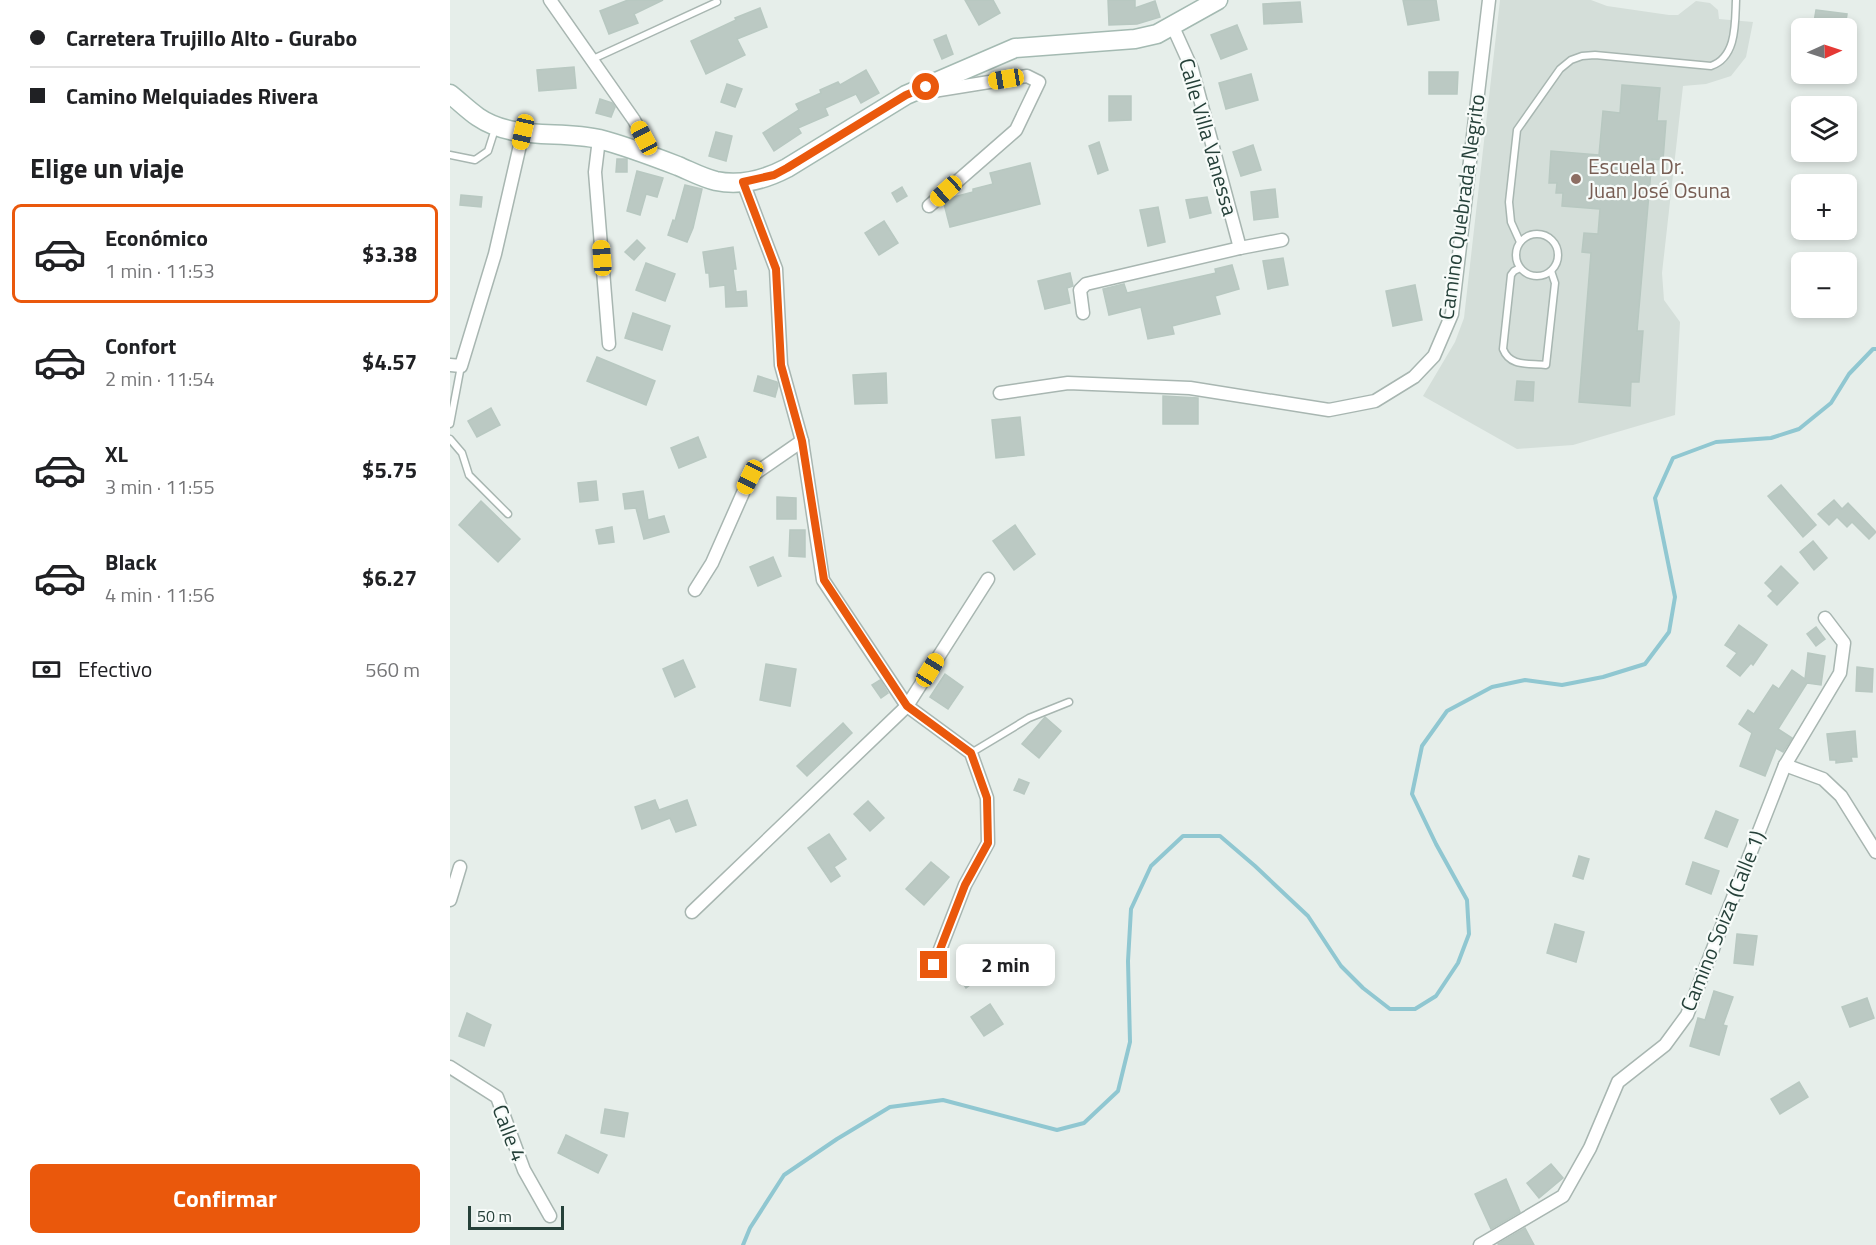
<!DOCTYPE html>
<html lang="es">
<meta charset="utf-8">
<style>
body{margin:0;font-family:"Titillium Web",sans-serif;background:#f6f6f6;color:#202124;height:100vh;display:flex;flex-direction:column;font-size:22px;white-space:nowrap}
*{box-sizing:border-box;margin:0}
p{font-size:20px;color:#757577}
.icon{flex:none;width:33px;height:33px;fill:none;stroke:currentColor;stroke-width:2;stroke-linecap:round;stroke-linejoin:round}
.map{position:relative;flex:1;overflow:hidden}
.drawer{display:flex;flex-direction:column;background:#fff;width:450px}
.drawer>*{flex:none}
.guide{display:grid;align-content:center;height:132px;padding:0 30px;background:#fff}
.needle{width:39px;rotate:87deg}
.fabs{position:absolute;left:1341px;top:18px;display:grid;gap:12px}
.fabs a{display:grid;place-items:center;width:66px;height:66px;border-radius:9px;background:#fff;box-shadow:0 3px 9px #0003;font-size:30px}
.scale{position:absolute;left:18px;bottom:15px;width:96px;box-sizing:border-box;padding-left:6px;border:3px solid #254039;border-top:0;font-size:16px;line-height:21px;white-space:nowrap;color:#254039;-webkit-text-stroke:4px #f7fbf9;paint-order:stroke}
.end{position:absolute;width:27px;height:27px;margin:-14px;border:8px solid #ea580c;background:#fff;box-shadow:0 0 0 3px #fff}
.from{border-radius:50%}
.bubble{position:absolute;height:42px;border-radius:9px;background:#fff;box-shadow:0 3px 9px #0003;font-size:20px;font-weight:700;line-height:42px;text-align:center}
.car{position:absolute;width:18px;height:36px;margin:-18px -9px;border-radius:8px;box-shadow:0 0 4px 2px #0007;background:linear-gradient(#f5c518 24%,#345 0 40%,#f5c518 0 76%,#345 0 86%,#f5c518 0)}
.guide b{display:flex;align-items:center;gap:21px;height:57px;font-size:22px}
.guide b+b{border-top:2px solid #e0e0e0}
.guide i{width:15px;height:15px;background:#202124}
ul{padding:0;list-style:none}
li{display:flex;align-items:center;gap:18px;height:99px;margin:0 12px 9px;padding:0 18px;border:3px solid transparent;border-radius:9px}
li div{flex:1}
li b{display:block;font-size:22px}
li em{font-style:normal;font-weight:700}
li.on{border-color:#ea580c}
li>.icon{width:54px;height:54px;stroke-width:1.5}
h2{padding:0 30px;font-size:27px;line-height:72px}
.pay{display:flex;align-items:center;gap:15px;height:66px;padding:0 30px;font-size:22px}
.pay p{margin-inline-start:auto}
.button{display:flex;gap:12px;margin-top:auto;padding:12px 30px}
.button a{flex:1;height:69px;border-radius:9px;background:#ea580c;color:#fff;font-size:24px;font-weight:700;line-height:69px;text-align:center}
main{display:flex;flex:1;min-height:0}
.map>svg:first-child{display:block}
</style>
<main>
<section class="drawer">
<div class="guide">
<b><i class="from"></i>Carretera Trujillo Alto - Gurabo</b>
<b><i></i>Camino Melquiades Rivera</b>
</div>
<h2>Elige un viaje</h2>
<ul>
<li class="on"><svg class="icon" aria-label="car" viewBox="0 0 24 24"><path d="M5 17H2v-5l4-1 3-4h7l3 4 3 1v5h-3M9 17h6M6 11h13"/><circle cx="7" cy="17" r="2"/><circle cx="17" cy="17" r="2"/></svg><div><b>Económico</b><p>1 min · 11:53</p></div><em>$3.38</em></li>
<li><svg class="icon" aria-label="car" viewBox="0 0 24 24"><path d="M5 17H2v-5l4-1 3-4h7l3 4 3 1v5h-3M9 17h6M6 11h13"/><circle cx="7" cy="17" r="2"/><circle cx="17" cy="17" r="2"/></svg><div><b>Confort</b><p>2 min · 11:54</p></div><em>$4.57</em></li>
<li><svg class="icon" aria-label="car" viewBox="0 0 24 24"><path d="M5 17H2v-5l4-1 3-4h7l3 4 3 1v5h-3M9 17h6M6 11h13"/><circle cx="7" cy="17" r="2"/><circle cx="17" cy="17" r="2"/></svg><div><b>XL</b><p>3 min · 11:55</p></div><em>$5.75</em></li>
<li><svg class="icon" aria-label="car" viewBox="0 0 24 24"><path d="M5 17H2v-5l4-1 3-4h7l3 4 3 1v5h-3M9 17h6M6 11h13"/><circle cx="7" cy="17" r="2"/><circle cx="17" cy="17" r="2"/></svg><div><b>Black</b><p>4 min · 11:56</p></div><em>$6.27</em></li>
</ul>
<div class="pay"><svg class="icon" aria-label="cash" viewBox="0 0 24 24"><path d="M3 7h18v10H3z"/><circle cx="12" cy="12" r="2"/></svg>Efectivo<p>560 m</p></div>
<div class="button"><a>Confirmar</a></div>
</section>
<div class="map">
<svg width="1426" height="1245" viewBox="0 0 1426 1245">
<rect width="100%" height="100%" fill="#e6eeea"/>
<!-- built -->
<path fill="#d4ded9" d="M1050,0h91l16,6 62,9h9l18,-14 14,2 8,7 1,9 34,3 -7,35 -15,19 -25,8 -23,2 -21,187 2,27 16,22 -5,93 -102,30 -56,4 -94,-53 32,-54 9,-24z"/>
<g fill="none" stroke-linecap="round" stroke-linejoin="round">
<!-- stream -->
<path stroke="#90c7d1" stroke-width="4" d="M293,1245l7,-17 34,-53 53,-36 53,-32 53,-7 114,30 27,-7 34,-32 12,-49 -2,-81 3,-52 20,-43 32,-30h37l35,30 53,50 33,50 22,22 27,21h25l21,-13 22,-33 11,-29 -2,-34 -31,-56 -24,-50 10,-48 25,-35 45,-24 33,-7 37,5 41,-8 42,-13 24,-32 6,-35 -20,-99 18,-40 43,-16 55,-4 28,-9 32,-26 18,-29 24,-25h3"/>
</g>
<!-- building -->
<g fill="#bbc9c3" stroke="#b8c8c1" stroke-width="1.5">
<path d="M178,0h35l-29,14 4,9 -29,11 -9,-23z"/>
<path d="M515,0h28l7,13 -21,12z"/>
<path d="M658,0h27v8l20,-7 5,16 -23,7 -28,1z"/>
<path d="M953,0h33l3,20 -31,5z"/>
<path d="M850,2l2,20 -38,2 -1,-20z"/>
<path d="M310,8l7,19 -30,12 8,16 -39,19 -15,-33 45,-21 -1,-2z"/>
<path d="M1366,10l31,4 -2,14h-32z"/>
<path d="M787,25l10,24 -26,10 -10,-24z"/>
<path d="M496,35l7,19 -11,5 -8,-19z"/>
<path d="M124,67l2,21 -37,3 -2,-21z"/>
<path d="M416,70l13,23 -18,10 -5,-9 -31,14 3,7 -30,13 3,5 -27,18 -11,-18 36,-23 -3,-6 25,-11 -1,-3 18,-8 2,3z"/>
<path d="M979,72h29l-1,22h-28z"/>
<path d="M801,74l7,26 -32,9 -7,-26z"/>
<path d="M277,84l15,5 -7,18 -14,-5z"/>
<path d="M1172,85l38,3 -3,33h9l-3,39 -11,-1 -15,172h6l-4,51h-8l-1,24 -51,-4 12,-149 -9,-1 2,-19 14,1 2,-25 -38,-3 1,-13h-7l1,-10h-8l2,-32 48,4 4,-44 17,2z"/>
<path d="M659,96h22v24l-22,1z"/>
<path d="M150,99l12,4 3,4 -4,10 -15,-4z"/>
<path d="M266,132l16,4 -6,25 -17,-5z"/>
<path d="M649,142l9,28 -10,4 -9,-28z"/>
<path d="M803,145l8,25 -20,6 -8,-24z"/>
<path d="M167,159h10v13h-11z"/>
<path d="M580,163l10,41 -90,23 -6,-23 6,-6 23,-6v-3l20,-5 -3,-11z"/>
<path d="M187,171l26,7 -6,19 -11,-3 -6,21 -13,-4z"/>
<path d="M235,185l17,4 -9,39 -6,14 -19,-7 5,-15 2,1z"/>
<path d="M452,187l5,9 -10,6 -5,-9z"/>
<path d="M825,189l3,28 -24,3 -3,-28z"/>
<path d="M11,195l21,2 -1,10 -21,-2z"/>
<path d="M757,197l4,16 -21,5 -4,-18z"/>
<path d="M708,207l7,35 -17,4 -8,-36z"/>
<path d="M434,221l14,22 -19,12 -14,-22z"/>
<path d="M187,240l8,8 -11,12 -9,-8z"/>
<path d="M283,247l3,22h-3l3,23 10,-1 1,15 -21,1 -1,-22 -15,2 -1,-14h-3l-3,-21z"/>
<path d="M833,258l5,27 -20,4 -5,-28z"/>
<path d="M196,263l29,11 -10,27 -29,-11z"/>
<path d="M782,265l7,24 -24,7 5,18 -48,12 2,8 -26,5 -7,-32 -32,8 -6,-26 21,-5 3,9 89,-20 -1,-4z"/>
<path d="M620,273l3,13 -6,2 3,15 -25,6 -7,-28z"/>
<path d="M965,285l7,35 -29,6 -7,-35z"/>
<path d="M183,313l37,13 -8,24 -37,-12z"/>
<path d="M147,357l58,24 -9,24 -59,-24z"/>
<path d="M436,373l1,30 -32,1 -2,-29z"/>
<path d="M308,376l19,6 1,4 -3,11 -21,-6z"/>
<path d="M1067,381l17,1 -1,19 -18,-1z"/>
<path d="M713,396l35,2v26h-35z"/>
<path d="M41,408l9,17 -23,12 -9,-16z"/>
<path d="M570,417l4,38 -28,3 -4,-38z"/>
<path d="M248,437l8,20 -27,11 -8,-20z"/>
<path d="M146,481l2,19 -18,2 -2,-19z"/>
<path d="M1331,485l35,40 -13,12 -35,-41z"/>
<path d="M193,491l5,29 16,-4 5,16 -25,7 -8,-31 -11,1 -2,-15z"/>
<path d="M327,497l19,1v21h-19z"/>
<path d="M1384,500l8,9 6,-6 28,29 -7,7 -17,-17 -5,5 -10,-10 -8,8 -11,-11z"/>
<path d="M31,501l39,38 -22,23 -39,-37z"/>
<path d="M565,525l20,29 -21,16 -21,-29z"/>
<path d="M162,527l2,15 -15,2 -3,-14z"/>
<path d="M340,530h15v27l-16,-1z"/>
<path d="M1363,541l14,17 -13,12 -14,-18z"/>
<path d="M323,557l8,19 -23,10 -8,-19z"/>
<path d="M1331,566l17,17 -21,22 -9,-9 5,-5 -8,-8z"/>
<path d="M1289,625l28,20 -14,20 -2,-2 -11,13 -13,-10 10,-13 -12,-8z"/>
<path d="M1366,627l9,12 -9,7 -9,-12z"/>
<path d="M1358,653l17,3 -4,29 -14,-2 -29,46 14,9 -9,14 -7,-4 -11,28 -25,-10 12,-33 -13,-9 9,-14 6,4 19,-29 6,4 13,-19 13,9z"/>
<path d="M233,660l12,27 -20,10 -12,-28z"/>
<path d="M316,664l30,5 -6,37 -30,-6z"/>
<path d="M1407,667l16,2 -1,23 -16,-1z"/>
<path d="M495,674l18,13 -15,22 -18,-12z"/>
<path d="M430,680l8,13 -7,5 -9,-13z"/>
<path d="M595,717l16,14 -22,27 -17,-14z"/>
<path d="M393,723l9,10 -45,43 -10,-10z"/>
<path d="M1405,731l2,26h-6l1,4 -16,2v-3h-6l-3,-26z"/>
<path d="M569,779l10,4 -5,11 -10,-4z"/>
<path d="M205,800l4,10 28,-10 9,25 -20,7 -6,-14 -28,11 -7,-22z"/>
<path d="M418,801l16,17 -14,13 -16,-17z"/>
<path d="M1266,811l22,9 -11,27 -22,-9z"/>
<path d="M379,834l17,25 -12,8 6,9 -9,6 -23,-34z"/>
<path d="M1129,856l10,3 -6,20 -10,-3z"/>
<path d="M481,862l18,15 -25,28 -18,-16z"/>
<path d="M1243,862l26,9 -8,23 -25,-10z"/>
<path d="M1105,924l29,8 -8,30 -29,-9z"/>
<path d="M1287,934l20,2 -4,29 -19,-2z"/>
<path d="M518,972l6,10 -8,6 -7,-11z"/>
<path d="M1264,991l19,6 -10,28 4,1 -8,29 -29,-9 8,-28 7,2z"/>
<path d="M1417,998l7,20 -24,9 -8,-20z"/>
<path d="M540,1004l13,20 -19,12 -13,-19z"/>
<path d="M17,1013l24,12 -7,21 -25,-10z"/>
<path d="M1349,1082l9,15 -28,17 -9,-15z"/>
<path d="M155,1109l23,4 -4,24 -23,-4z"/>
<path d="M116,1135l41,20 -9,18 -40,-20z"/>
<path d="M1101,1164l12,14 -24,20 -12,-15z"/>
<path d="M1056,1179l14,33 -29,17 -16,-35z"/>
<path d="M1075,1228l9,17h-35l-1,-1z"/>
</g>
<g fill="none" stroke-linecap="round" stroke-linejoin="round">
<!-- service casing -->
<g stroke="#a8b6b1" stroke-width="9">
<g id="service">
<path d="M143,59l124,-57"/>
<path d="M0,155l25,5 13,-9 7,-22"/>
<circle cx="1087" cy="255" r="21"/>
<path d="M1070,242l-9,-20 -2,-20 8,-72 43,-61 11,-9 11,-4 13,-1 116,11c26,-9 24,-43 25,-66"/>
<path d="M1070,268l-6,3 -3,4 -8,74c7,18 25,14 43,16l9,-82 -4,-12"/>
<path d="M0,424l11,-58"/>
<path d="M0,439l12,14 7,22 39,39"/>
<path d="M521,753l58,-35 40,-16"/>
</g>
</g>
<!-- minor casing -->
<g stroke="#a8b6b1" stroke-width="15">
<g id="minor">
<path d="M100,0l84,120 20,37"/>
<path d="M723,27l19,42 48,179"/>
<path d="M477,92l100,-16 12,6 -23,48 -87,76"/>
<path d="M149,139l-4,33 14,172"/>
<path d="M293,182l33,87 5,96 21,76 21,139 84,126 64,47 16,45 1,45 -23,42 -31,80"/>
<path d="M633,313l-3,-23 6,-6 154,-36 42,-8"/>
<path d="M0,365l11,1 34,-112 28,-122"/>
<path d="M550,393l68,-10 122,5 139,22 46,-9 39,-24 20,-21 18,-42 37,-314"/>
<path d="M245,590l17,-27 38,-86 52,-36"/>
<path d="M1335,765l38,14 18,17 35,56"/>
<path d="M0,900l10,-33"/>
<path d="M242,912l215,-206 81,-127"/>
<path d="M0,1067l47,30 27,73 26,46"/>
<path d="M1030,1245l83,-49 27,-48 28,-66 47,-37 22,-30 98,-250 55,-92 4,-30 -19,-25"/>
</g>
</g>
<!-- secondary casing -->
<g stroke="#a4bab2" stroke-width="21">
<path id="secondary" d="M0,94c9,7 18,16 28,23 35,24 82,13 121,22 27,7 53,17 79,27 12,5 25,12 38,15 25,5 50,-2 71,-13l119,-73 109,-47 120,-9 22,-5 61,-34"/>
</g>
<!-- service -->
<use href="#service" stroke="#fff" stroke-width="6"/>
<!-- minor -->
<use href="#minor" stroke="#fff" stroke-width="12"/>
<!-- secondary -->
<use href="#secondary" stroke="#fff" stroke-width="18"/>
</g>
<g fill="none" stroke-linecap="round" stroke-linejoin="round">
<!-- route -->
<path stroke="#ea580c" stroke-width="8" d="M476,87l-20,8 -119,73 -13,7 -31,7 33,87 5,96 21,76 22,139 83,126 64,47 16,45 1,45 -23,42 -31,80"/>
</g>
<!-- markers -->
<circle fill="#8d6e63" stroke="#f7fbf9" stroke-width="2" cx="1126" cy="179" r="6"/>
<g text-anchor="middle" stroke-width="4.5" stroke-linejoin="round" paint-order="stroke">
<!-- street labels -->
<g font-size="21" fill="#254039" stroke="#f7fbf9">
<text transform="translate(758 137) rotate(74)" y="7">Calle Villa Vanessa</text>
<text transform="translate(1012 207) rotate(-82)" y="7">Camino Quebrada Negrito</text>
<text transform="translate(1273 921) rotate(-68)" y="7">Camino Soiza (Calle 1)</text>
<text transform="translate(59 1133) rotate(69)" y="7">Calle 4</text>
</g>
<!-- education labels -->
<g font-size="21" fill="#785e54" stroke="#f7fbf9" text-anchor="start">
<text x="1138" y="174">Escuela Dr.<tspan x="1138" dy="24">Juan José Osuna</tspan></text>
</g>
</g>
</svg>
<div class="fabs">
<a><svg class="needle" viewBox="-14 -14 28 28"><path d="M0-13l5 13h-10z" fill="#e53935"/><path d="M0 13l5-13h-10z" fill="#757577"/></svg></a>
<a><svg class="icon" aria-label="layers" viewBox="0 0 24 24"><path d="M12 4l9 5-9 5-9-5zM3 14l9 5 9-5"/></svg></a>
<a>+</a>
<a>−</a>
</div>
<div class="scale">50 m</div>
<i class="end from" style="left:476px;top:87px"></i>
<i class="end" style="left:484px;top:965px"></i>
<div class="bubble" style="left:506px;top:944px;width:99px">2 min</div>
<i class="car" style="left:556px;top:79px;rotate:261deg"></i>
<i class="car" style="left:73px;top:132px;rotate:193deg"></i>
<i class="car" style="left:194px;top:138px;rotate:332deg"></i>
<i class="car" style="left:496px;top:191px;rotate:228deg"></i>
<i class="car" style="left:152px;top:258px;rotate:356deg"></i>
<i class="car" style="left:300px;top:477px;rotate:206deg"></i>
<i class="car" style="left:480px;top:670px;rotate:32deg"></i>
</div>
</main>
